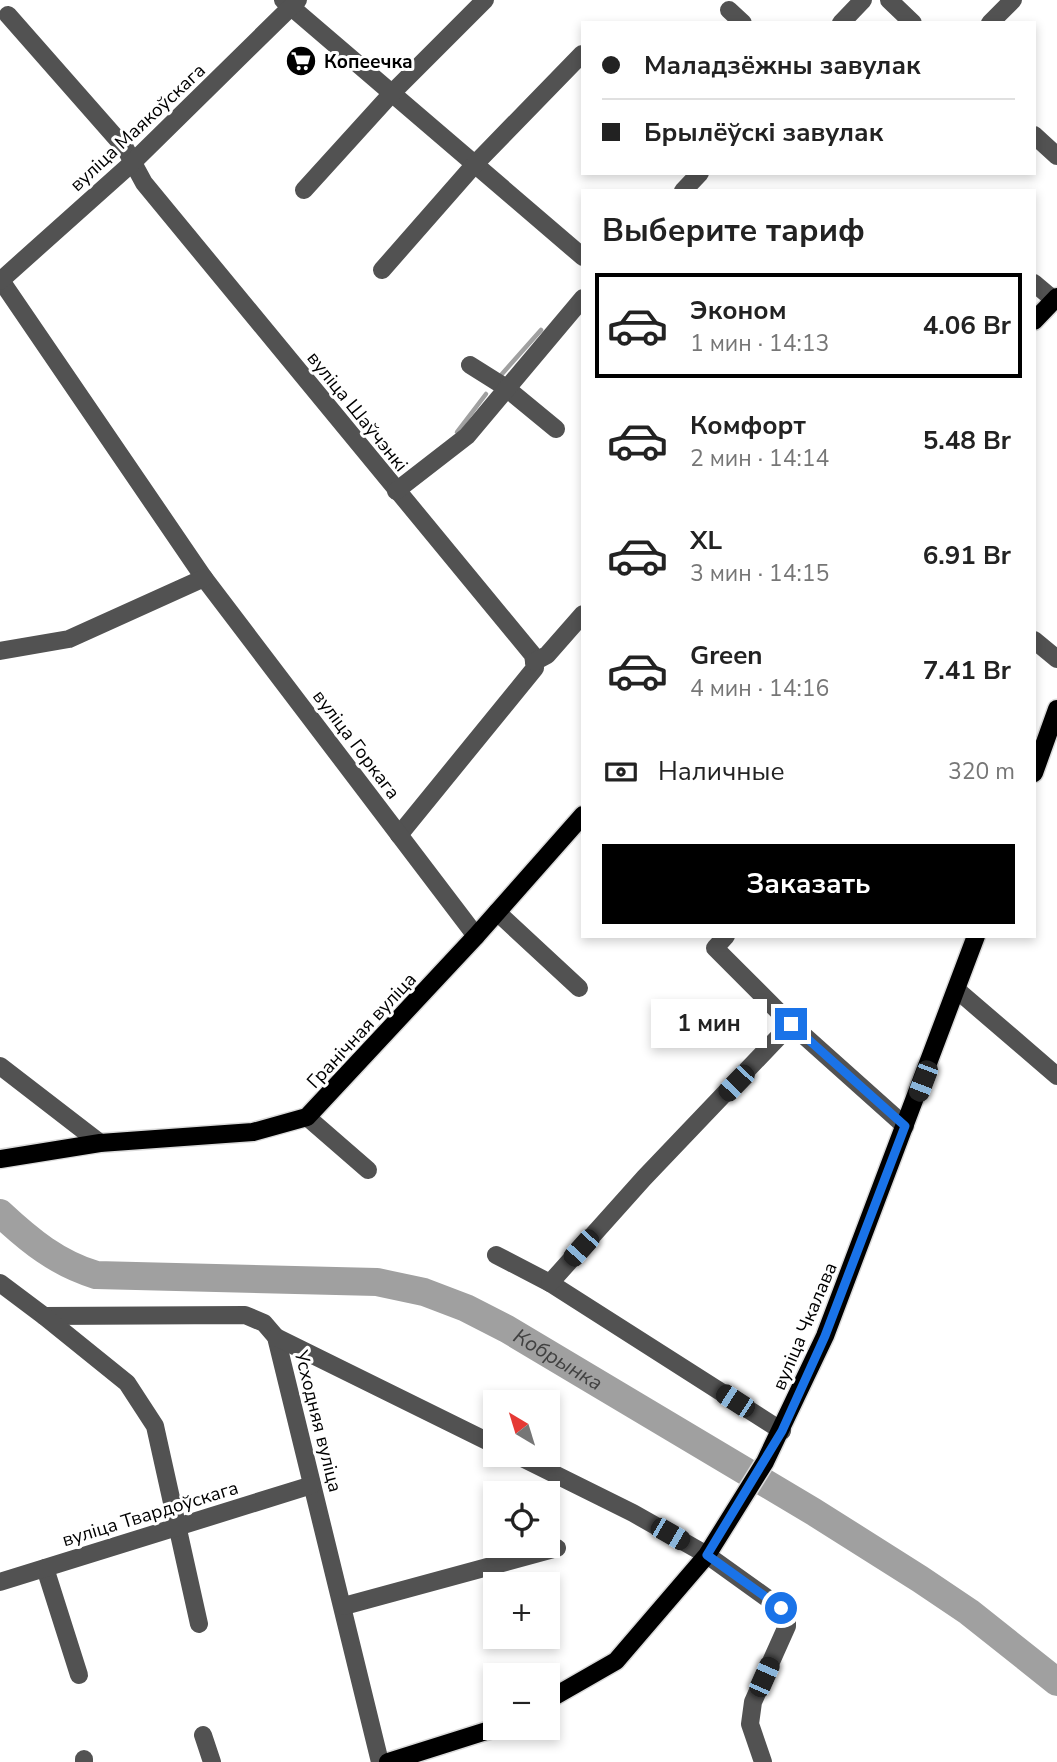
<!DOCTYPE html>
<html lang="ru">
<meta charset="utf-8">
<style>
body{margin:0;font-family:"Nunito Sans",sans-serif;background:#f6f6f6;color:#222;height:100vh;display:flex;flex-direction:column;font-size:26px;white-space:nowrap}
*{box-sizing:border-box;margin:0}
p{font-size:23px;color:#767676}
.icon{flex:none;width:38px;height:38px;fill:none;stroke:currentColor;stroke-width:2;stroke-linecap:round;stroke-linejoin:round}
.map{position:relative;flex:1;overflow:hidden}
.sheet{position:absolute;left:581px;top:189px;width:455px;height:749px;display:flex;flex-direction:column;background:#fff;border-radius:0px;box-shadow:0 4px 10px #0003}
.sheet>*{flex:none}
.top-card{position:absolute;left:581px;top:21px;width:455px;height:154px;border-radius:0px;box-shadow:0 4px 10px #0003;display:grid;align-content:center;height:154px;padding:0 21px;background:#fff}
.needle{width:46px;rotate:322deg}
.controls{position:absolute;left:483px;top:1390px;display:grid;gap:14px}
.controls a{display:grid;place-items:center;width:77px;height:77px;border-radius:0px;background:#fff;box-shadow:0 4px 10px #0003;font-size:35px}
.end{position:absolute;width:32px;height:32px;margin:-16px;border:9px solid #1a73e8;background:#fff;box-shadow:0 0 0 4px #fff}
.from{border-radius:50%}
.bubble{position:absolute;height:49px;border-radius:0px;background:#fff;box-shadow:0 4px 10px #0003;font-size:23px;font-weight:700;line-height:49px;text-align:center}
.car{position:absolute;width:21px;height:42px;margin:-21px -10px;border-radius:9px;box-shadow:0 0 5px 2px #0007;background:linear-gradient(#222 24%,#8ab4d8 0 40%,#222 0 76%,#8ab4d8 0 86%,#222 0)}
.top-card b{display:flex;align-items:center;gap:24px;height:66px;font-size:26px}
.top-card b+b{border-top:2px solid #e0e0e0}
.top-card i{width:18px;height:18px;background:#222}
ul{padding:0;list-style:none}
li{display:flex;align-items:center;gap:21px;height:105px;margin:0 14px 10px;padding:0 7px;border:4px solid transparent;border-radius:0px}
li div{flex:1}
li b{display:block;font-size:26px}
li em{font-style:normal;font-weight:700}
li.on{border-color:#000}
li>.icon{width:63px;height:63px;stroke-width:1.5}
h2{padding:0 21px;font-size:32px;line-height:84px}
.pay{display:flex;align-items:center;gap:18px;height:77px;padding:0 21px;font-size:26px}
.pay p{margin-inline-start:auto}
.primary-button{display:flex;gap:14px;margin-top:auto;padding:14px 21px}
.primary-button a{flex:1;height:80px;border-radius:0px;background:#000;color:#fff;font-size:28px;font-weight:700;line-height:80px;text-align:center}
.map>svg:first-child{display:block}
</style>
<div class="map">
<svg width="1057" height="1762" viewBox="0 0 1057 1762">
<rect width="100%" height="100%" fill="#fff"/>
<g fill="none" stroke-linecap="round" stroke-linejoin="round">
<!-- stream -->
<g stroke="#a0a0a0" stroke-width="4.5">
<path d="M502,374l39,-44"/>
<path d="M457,432l29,-38"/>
</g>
<!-- river -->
<path stroke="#a0a0a0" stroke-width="28" id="s1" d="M0,1213c30,28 57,50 96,62l281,7 47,10 42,16 41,21 307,183 106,67 49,33 88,70"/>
<!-- major casing -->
<g stroke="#dbdbdb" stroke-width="21">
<g id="major">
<path d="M1034,321l23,-24"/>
<path d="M1034,773l23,-64"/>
<path d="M0,1159l100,-16 153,-11 54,-15 169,-181 107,-121"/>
<path d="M548,1700l68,-39 91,-106 58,-93 60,-126 151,-400"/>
<path d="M388,1762l111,-35"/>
</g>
</g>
<!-- minor -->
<g stroke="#525252" stroke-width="18">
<path d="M283,0l300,257"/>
<path d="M889,0l24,23"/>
<path d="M729,10l14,13"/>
<path d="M8,15l117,133 19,35 389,472 2,13 -136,167"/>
<path d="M841,23l22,-23"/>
<path d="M990,23l23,-23"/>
<path d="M1034,135l23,21"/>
<path d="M304,190l89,-98 92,-92"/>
<path d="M683,191l17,-18"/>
<path d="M382,270l93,-106 107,-110"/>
<path d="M0,279l204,299 272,358"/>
<path d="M0,281l132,-118 166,-163"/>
<path d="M1034,283l20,17"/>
<path d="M470,365l35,22 51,42"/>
<path d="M396,491l71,-55 116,-138"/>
<path d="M1034,640l23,19"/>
<path d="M0,651l69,-12 135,-61"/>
<path d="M534,662l13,-7 36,-41"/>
<path d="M497,912l82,76"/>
<path d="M957,990l100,86"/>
<path d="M791,1024l114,102"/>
<path d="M0,1066l100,77"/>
<path d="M307,1117l61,53"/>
<path d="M496,1255l54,28 232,148"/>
<path d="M0,1283l44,33 201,-1 19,8 12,14 104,425"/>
<path d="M550,1283l94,-105 147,-154 -76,-76 11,-12"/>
<path d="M44,1316l83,67 28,43 44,198"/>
<path d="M276,1337l219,108"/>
<path d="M514,1454l119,59 74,42 74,53 6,8v10l-34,76 -3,22 13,38"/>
<path d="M45,1568l34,107"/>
<path d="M0,1582l312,-97"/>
<path d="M344,1606l213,-58"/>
<path d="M203,1735l9,27"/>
<path d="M84,1759v3"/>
</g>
<!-- major -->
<use href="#major" stroke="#000" stroke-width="18"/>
</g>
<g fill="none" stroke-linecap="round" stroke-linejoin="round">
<!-- route -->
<path stroke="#1a73e8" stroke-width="9" d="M781,1608l-74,-53 75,-124 43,-95 80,-210 -114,-102"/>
</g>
<!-- icons -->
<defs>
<g id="supermarket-disc" transform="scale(1.575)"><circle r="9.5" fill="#000" stroke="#fff"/><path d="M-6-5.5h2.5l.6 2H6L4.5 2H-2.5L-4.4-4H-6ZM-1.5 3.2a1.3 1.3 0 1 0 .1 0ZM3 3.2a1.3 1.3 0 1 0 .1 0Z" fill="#fff"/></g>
</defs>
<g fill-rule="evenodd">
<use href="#supermarket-disc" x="301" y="61"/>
</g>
<g text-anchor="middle" stroke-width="6" stroke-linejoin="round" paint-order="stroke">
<!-- poi labels -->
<g font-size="19" font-weight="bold" fill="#000" stroke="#fff" text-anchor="start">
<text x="324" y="68">Копеечка</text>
</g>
<!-- street labels -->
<g font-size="19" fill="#000" stroke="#fff">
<text transform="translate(137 127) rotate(-43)" y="7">вуліца Маякоўскага</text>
<text transform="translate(358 411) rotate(51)" y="7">вуліца Шаўчэнкі</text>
<text transform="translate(357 744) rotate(53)" y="7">вуліца Горкага</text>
<text transform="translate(361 1030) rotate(-47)" y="7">Гранічная вуліца</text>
<text transform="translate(804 1326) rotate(-67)" y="7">вуліца Чкалава</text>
<text transform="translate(319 1421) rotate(76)" y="7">Усходняя вуліца</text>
<text transform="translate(150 1513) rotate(-17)" y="7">вуліца Твардоўскага</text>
</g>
<!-- water labels -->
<g font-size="21" font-style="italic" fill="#414141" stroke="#fff">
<text dy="7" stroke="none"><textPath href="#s1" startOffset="595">Кобрынка</textPath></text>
</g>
</g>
</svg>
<div class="controls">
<a><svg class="needle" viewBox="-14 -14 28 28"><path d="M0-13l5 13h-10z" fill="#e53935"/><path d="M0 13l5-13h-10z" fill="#767676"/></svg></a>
<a><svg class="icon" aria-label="locate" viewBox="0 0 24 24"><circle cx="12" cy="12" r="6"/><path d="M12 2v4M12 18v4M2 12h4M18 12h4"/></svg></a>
<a>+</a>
<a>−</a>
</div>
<i class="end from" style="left:781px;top:1608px"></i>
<i class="end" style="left:791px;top:1024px"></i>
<div class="bubble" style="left:651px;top:999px;width:116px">1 мин</div>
<i class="car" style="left:923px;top:1081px;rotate:201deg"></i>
<i class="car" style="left:736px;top:1083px;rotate:224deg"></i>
<i class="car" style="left:581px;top:1248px;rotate:222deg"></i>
<i class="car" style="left:735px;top:1401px;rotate:303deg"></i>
<i class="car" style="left:670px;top:1534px;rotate:120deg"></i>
<i class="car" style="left:764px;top:1677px;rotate:24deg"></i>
<div class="top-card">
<b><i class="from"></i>Маладзёжны завулак</b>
<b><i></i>Брылёўскі завулак</b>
</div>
<section class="sheet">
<h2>Выберите тариф</h2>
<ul>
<li class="on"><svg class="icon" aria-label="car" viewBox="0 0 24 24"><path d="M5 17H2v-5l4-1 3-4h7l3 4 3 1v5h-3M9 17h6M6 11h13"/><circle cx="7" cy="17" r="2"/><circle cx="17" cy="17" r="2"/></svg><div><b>Эконом</b><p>1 мин · 14:13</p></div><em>4.06 Br</em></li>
<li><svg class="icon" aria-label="car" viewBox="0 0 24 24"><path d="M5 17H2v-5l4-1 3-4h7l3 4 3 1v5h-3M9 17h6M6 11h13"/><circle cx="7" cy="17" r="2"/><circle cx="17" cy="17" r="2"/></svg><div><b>Комфорт</b><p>2 мин · 14:14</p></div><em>5.48 Br</em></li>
<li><svg class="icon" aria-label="car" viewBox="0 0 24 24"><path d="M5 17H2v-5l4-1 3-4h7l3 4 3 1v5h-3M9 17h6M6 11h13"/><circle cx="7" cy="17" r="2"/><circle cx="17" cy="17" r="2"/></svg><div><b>XL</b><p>3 мин · 14:15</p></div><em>6.91 Br</em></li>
<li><svg class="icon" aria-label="car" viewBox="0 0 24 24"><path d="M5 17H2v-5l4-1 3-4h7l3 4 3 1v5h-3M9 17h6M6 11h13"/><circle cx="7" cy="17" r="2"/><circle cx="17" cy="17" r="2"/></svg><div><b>Green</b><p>4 мин · 14:16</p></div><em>7.41 Br</em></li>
</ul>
<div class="pay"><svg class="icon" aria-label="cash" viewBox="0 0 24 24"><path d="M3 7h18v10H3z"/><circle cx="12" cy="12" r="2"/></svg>Наличные<p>320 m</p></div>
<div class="primary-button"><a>Заказать</a></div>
</section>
</div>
